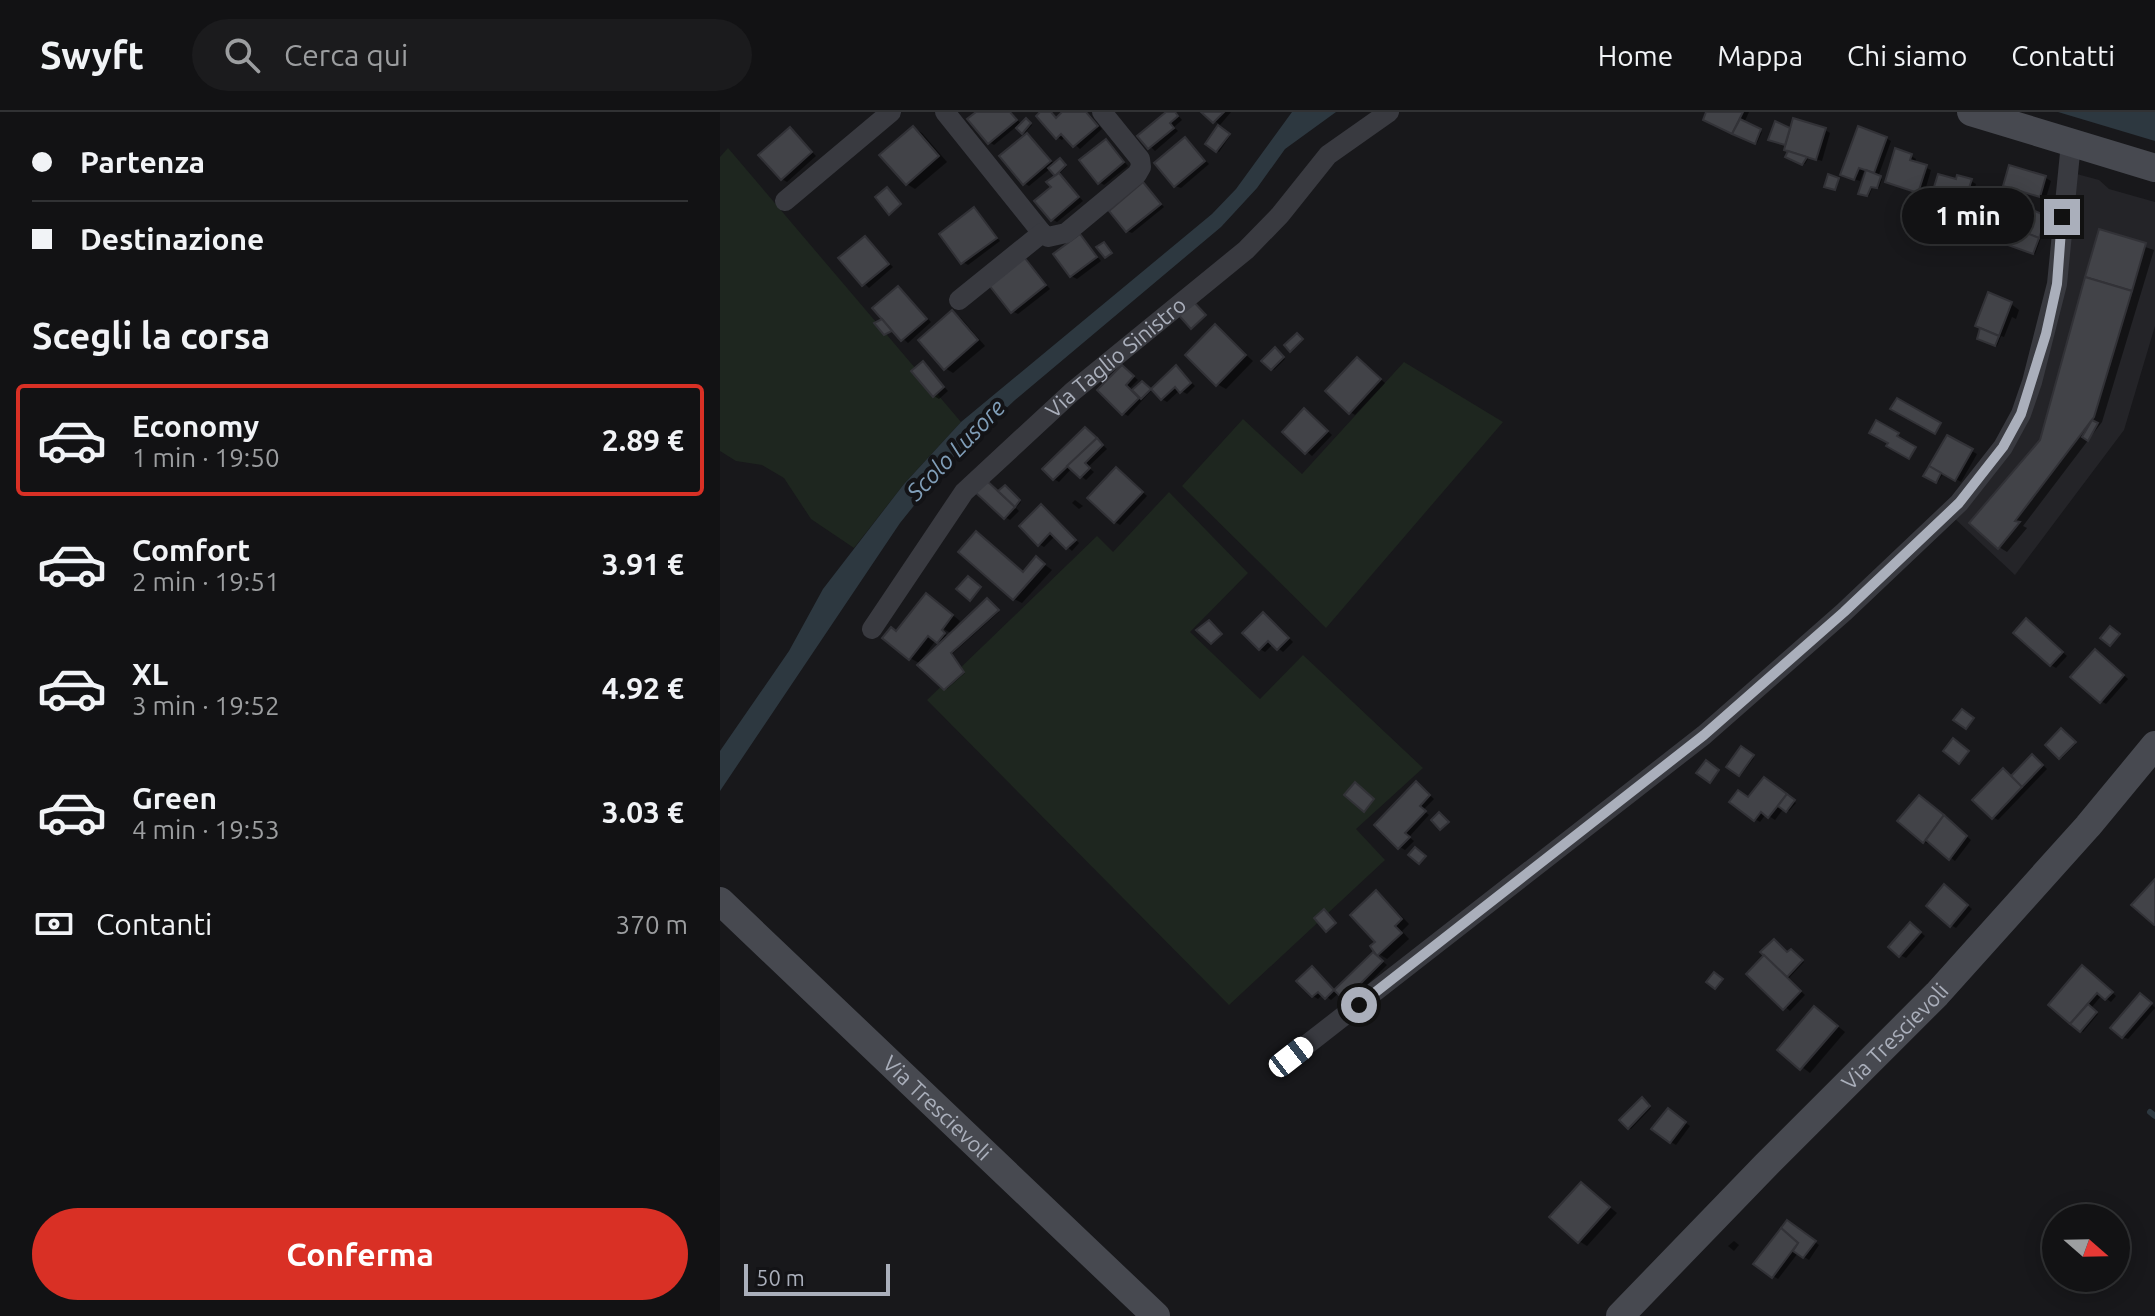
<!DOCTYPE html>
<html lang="it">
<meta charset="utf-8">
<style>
body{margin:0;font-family:Ubuntu,sans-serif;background:#1b1b1d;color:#f1f3f6;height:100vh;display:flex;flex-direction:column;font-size:30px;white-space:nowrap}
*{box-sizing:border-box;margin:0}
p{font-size:26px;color:#9c9ea0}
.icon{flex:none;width:44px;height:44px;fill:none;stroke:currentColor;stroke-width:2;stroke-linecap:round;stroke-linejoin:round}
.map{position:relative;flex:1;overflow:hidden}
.sheet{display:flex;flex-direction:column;background:#121214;width:720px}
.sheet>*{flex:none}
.hud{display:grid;align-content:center;height:176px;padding:0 32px;background:#121214}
.needle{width:52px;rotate:110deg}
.tools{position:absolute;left:1322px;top:1092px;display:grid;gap:16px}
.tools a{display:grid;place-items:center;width:88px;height:88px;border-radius:50%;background:#121214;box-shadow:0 4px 20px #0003,0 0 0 2px #313234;font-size:40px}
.scale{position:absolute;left:24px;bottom:20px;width:146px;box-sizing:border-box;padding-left:8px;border:4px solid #aaafbb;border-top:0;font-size:22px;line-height:28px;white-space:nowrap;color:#aaafbb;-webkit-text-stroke:6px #131316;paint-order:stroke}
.end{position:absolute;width:36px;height:36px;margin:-18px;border:10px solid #aaafbb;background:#111;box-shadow:0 0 0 4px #111}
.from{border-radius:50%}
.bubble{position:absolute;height:56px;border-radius:28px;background:#121214;box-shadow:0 4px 20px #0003,0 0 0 2px #313234;font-size:26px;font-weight:700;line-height:56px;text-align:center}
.car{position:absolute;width:24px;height:48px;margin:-24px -12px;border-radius:10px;box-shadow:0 0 6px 2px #0007;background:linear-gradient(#fff 24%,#345 0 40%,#fff 0 76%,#345 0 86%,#fff 0)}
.hud b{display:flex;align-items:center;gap:28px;height:76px;font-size:30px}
.hud b+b{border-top:2px solid #313234}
.hud i{width:20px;height:20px;background:#f1f3f6}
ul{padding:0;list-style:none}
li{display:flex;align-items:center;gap:24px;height:112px;margin:0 16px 12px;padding:0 16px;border:4px solid transparent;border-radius:8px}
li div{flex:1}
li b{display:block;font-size:30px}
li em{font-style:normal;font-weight:700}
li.selected{border-color:#d93025}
li>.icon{width:72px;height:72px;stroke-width:1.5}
h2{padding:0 32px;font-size:36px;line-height:96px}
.pay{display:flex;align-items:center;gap:20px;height:88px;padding:0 32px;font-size:30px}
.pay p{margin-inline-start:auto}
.button{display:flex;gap:16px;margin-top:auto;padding:16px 32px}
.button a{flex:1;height:92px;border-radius:48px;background:#d93025;color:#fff;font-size:32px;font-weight:700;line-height:92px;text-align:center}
header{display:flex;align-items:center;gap:48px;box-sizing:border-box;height:112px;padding:0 40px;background:#121214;border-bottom:2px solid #313234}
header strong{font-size:38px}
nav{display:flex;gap:44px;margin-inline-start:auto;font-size:28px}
.search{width:560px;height:72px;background:#1b1b1d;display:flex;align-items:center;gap:20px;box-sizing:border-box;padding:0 28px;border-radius:44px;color:#9c9ea0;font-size:30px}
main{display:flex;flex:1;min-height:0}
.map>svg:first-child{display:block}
</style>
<header>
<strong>Swyft</strong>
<div class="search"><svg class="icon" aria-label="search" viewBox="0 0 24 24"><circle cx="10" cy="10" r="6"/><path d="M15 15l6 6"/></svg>Cerca qui</div>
<nav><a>Home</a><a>Mappa</a><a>Chi siamo</a><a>Contatti</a></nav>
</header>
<main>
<section class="sheet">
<div class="hud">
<b><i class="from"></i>Partenza</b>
<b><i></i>Destinazione</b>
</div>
<h2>Scegli la corsa</h2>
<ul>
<li class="selected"><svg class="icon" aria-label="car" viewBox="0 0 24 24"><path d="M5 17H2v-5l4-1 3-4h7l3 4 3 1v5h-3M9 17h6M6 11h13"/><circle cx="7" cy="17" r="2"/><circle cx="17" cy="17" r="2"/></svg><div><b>Economy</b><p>1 min · 19:50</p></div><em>2.89 €</em></li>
<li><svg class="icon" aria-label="car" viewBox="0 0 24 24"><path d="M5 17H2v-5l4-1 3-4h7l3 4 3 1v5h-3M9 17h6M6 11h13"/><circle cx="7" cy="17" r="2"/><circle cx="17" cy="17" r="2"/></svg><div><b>Comfort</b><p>2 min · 19:51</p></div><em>3.91 €</em></li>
<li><svg class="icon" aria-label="car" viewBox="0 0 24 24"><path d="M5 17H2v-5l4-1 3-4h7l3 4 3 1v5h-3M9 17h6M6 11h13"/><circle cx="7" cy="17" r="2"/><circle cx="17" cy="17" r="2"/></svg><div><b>XL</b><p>3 min · 19:52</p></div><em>4.92 €</em></li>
<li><svg class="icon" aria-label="car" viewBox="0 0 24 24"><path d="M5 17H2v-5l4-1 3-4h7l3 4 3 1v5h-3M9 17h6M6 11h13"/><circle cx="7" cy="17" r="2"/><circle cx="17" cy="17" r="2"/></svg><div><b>Green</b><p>4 min · 19:53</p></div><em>3.03 €</em></li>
</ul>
<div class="pay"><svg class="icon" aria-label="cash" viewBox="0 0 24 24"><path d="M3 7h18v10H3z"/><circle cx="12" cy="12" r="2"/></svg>Contanti<p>370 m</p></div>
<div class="button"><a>Conferma</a></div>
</section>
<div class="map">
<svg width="1435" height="1204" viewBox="0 0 1435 1204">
<rect width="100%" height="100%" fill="#18181b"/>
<!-- built -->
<path fill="#242428" d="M1353,61l26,7 10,9 46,13v124l-31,104 -109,145 -62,-58 64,-76z"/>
<!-- green -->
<g fill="#1e261f">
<path d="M8,36l233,274 -57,62 -50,64 -43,-29 -27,-41 -22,-13 -26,-4 -16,-10v-294z"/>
<path d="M684,250l99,60 -177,206 -144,-142 61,-67 59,55z"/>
<path d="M449,380l79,81 -58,59 70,67 43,-44 120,113 -67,61 29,31 -156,145 -302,-305 170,-164 16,16z"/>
</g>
<!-- water -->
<g fill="#2d3840">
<path d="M572,0h44l-51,37 -28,39 -36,39 -206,173 -66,62 -49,61 -180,268v-40l69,-100 34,-62 81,-105 57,-62 251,-208 24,-25z"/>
<path d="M1338,0h97v29z"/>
</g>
<!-- shadow -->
<g fill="#0007" fill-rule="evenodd">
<path d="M259,0h32l11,13 4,-5 6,5 -7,8 -8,-7 -23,19 -5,-3z"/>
<path d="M323,0h8l6,7 8,-7h22l15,17 -22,20 -14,-13 -4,4 -5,-3z"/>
<path d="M449,0l7,1 6,7 -8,7 4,4 -23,20 -15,-15z"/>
<path d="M484,0h27l-11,13z"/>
<path d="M989,0h40l-5,11 18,9 -5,11 -47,-21z"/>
<path d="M1056,12l15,6h34l5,3 -8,28 -13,-4 -4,7 -18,-7 3,-6 -3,-6 -17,-6z"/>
<path d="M193,16l9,5 25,29 -32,27 -8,-5z"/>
<path d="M499,16l11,8 -11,16 -12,-8z"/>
<path d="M70,17l26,27 -29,26 -5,-3z"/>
<path d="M307,23l28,30 7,-3 5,4 -9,9 25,26 -26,21 -5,-3 1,-31 5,-13 -7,-7 -22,18 -5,-3z"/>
<path d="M1166,26l5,3 -13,36 4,2 -3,9 -6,-2 -4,10 -9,-3 10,-27 -3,-2 -7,17 -13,-4z"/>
<path d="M465,28l24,24 -28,24 -6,-2z"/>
<path d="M386,29l22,25 -24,19 -5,-3z"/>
<path d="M1191,44l5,3 -1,4 16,7 -7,24 -32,-10z"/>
<path d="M1326,66l5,3 -5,17 -35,-10z"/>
<path d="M1251,69l5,3 -4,14 -7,-2 -3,10 -16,-6 11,-18z"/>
<path d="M423,73l21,22 -32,26 -5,-2z"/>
<path d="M1285,82l22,9 -3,6 27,11 -7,19 -3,-1 -6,16 -28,-11 3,-7z"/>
<path d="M254,98l26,31 -32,24 -5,-3z"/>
<path d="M1381,120l53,18 -52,172 -79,104 4,2 -20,24 -8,-5 42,-107z"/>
<path d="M360,124l21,25 -24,18 -6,-3z"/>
<path d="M145,126l28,29 -24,21 -28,-29z"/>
<path d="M305,148l25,29 -32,25 -6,-3z"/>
<path d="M178,176l33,34 -23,21 -13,-12 -9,3 -1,-14z"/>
<path d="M1291,192l8,6 -3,9 -4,-2 -8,20 -3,-1 -4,10 -17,-8z"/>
<path d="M232,201l9,5 24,28 -32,27 -8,-5z"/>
<path d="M495,215l38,34 -27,28 -9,-5z"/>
<path d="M557,239l8,8 -11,11 -10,-9z"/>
<path d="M638,247l27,24 -30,32 -5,-3z"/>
<path d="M203,252l25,27 -9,8 -5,-3z"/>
<path d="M403,255l15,13 -8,8 3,4 9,-8 9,7 -23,25 -5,-3z"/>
<path d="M456,256l19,18 -8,8 -7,-4 -13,12 -5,-3z"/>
<path d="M585,298l27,25 -20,21 -28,-24z"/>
<path d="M370,320l17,17 -19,18 6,5 -8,8 -14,-12 -13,14 -5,-3z"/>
<path d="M1227,325l30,17 -16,28 -17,-10 -6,10 -12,-7z"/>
<path d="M402,361l25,23 -27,29 -5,-3z"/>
<path d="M286,375l15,15 -5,6 3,3 -9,9 -5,-3 -6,-25z"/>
<path d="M355,388l8,6 -4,3 -7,-6z"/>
<path d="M326,398l33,33 -7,8 -17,-15 -11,11 -5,-3z"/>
<path d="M317,447l15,11 -30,33 -8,-4 10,-26z"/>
<path d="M214,488l26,21 -6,8 2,1 33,-28 10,10 -48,43 14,18 -18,16 -5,-45 -6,-4 -17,23 -9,-5 -13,-25zM214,511l18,11 -3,3 -17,-10z"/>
<path d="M549,506l24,24 -10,10 -10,-8 -8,8 -5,-3z"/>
<path d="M1311,512l36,32 -11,12 -5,-3z"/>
<path d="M1380,542l28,25 -22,25 -5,-3z"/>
<path d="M1343,619l13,13 -14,14 -14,-13z"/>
<path d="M1022,637l12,9 -13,17 -12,-9z"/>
<path d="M1318,648l9,9 -49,51 -5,-3 20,-39z"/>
<path d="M1050,670l26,21 -7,8 -5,-3 -9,12 -9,-6 -6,8 -5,-3 -6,-20z"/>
<path d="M701,675l13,12 -11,11 6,5 -20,22 5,4 -9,9 -5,-3z"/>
<path d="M1205,688l46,40 -16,21 -24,-19 -2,2 -5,-2 -24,-21z"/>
<path d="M1230,778l22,19 -16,19 -5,-3z"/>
<path d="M656,781l8,5 25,26 -7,7 7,8 -22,20 -8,-5z"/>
<path d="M1195,816l10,8 -19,22 -6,-3z"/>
<path d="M1071,840l13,10 -16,17 17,16 -15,16 -41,-37z"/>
<path d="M654,842l13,11 -36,36 -11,-9 -9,8 -8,-6 -5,5 -5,-3 -1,-28 24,23z"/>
<path d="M1367,859l29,25 -5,6 -9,-7 -11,13 7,6 -15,18 -33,-27z"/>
<path d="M1426,886l9,10 -27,31 -5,-2z"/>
<path d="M1095,896l30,24 -35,41 -31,-23z"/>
<path d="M924,989l7,7 -20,21 -2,-1z"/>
<path d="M953,1002l17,12 -14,19 -5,-3z"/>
<path d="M861,1072l36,29 -30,33 -8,-5z"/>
<path d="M1073,1113l26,20 -10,15 -11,-7 -20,26 -5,-3z"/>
<path d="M1014,1129l5,4 -5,6 -6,-5z"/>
</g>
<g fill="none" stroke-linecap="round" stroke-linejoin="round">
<!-- stream -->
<path stroke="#2d3840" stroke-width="6" d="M1430,1000l5,4"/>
</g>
<!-- building -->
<g fill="#424348" stroke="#323237" stroke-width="2">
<path d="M256,0h34l7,8 -29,24 -21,-25z"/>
<path d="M320,0h11l5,6 6,-6h24l12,14 -25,21 -12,-13 -5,5 -20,-23z"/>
<path d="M446,0h9l3,4 -8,7 4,5 -26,21 -11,-13z"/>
<path d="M481,0h23l-11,11z"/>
<path d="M986,0h37l-11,22 -29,-14z"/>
<path d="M306,6l5,5 -9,11 -6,-6z"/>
<path d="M1073,6l33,10 -10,32 -32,-10z"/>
<path d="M1020,7l21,10 -6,15 -23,-10z"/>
<path d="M1055,9l15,7 -5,17 -17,-5z"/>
<path d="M498,13l12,9 -14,18 -11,-8z"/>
<path d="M193,14l26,30 -33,29 -27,-30z"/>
<path d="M1138,14l29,11 -13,36 -15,-5 -5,12 -14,-5z"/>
<path d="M70,15l22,25 -31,28 -23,-25z"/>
<path d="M307,21l24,28 -28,24 -24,-29z"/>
<path d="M465,25l20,24 -31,26 -20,-24z"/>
<path d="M386,27l18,23 -26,22 -19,-24z"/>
<path d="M1175,36l17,6 -2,6 17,5 -9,28 -33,-11z"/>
<path d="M1068,39l19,6 -5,8 -17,-8z"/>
<path d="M340,46l6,7 -11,11 -7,-8z"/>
<path d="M1289,53l37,11 -6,21 -37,-11z"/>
<path d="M1146,58l15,6 -4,12 -6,-1 -4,9 -9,-2z"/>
<path d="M339,61l20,24 -28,24 -17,-20 17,-14 -5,-5z"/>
<path d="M1108,62l11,4 -4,12 -11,-3z"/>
<path d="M1218,62l18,5 1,-4 15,4 -6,18 -32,-10z"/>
<path d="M423,70l18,22 -35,28 -17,-21z"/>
<path d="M167,75l14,17 -12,11 -14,-18z"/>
<path d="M1227,79l16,5 -3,11 -17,-6z"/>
<path d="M1284,79l18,7 -14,39 -19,-8z"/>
<path d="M1300,93l27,11 -8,22 -28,-11z"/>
<path d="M254,95l23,31 -36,26 -22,-30z"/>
<path d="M1199,95l8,4 -6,15 -9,-2z"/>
<path d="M1291,115l28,11 -6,16 -28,-10z"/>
<path d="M1379,117l47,14 -14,48 -47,-14z"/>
<path d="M360,122l17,23 -27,20 -17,-23z"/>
<path d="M145,124l24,28 -27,22 -24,-28z"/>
<path d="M384,130l8,11 -7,5 -9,-11z"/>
<path d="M304,145l22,28 -35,28 -22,-28z"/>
<path d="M1365,165l47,14 -38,126 -79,104 5,1 -22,27 -29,-26 71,-83z"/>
<path d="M178,174l29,33 -26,22 -29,-33z"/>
<path d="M1268,180l24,10 -13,34 -24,-10z"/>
<path d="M471,187l15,16 -15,14 -16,-18z"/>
<path d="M232,198l26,30 -34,30 -26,-30z"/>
<path d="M162,207l10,12 -8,4 -10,-12z"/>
<path d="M495,212l31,31 -30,31 -31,-31z"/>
<path d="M1260,216l19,8 -4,10 -18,-7z"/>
<path d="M577,221l6,6 -13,13 -6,-7z"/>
<path d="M555,235l9,10 -13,13 -10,-9z"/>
<path d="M637,245l24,22 -32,35 -24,-23z"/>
<path d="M203,249l21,26 -11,10 -22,-26z"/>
<path d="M402,253l12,11 -8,9 13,13 -17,17 -25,-25z"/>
<path d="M456,253l15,18 -11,10 -5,-6 -14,13 -10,-11z"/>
<path d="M422,269l9,8 -10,10 -9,-9z"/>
<path d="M1177,286l44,25 -6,11 -45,-25z"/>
<path d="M584,296l24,23 -23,23 -23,-22z"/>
<path d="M1156,308l23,13 -2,3 19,11 -7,12 -23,-13 2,-3 -19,-10z"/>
<path d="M1372,308l6,3 -10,18 -6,-4z"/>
<path d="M365,315l12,11 -44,42 -11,-11z"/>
<path d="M1227,323l26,14 -18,32 -26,-15z"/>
<path d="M377,326l6,7 -18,18 5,5 -10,10 -13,-12z"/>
<path d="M1209,354l12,7 -5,10 -13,-7z"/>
<path d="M396,355l27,25 -29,31 -27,-25z"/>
<path d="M265,367l30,28 -11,12 -30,-28z"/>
<path d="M285,373l15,15 -5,7 -17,-16z"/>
<path d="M321,392l35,36 -10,9 -16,-16 -12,13 -19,-20z"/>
<path d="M256,419l47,41 13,-16 9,8 -32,36 -55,-48z"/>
<path d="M248,464l13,11 -11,14 -14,-12z"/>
<path d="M206,481l27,22 -11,15 3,3 -8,10 -9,-7 -19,24 -27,-22 9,-11 5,4z"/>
<path d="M267,486l12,12 -48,43 13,19 -20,18 -27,-25z"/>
<path d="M543,500l26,26 -12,12 -9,-9 -9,9 -17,-17z"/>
<path d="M1306,506l37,34 -13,14 -37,-33z"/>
<path d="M489,508l13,14 -11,10 -15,-14z"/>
<path d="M1390,514l10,8 -10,12 -10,-8z"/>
<path d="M1375,537l29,26 -24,28 -30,-26z"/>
<path d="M1242,597l12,9 -8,11 -13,-9z"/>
<path d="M1341,616l15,14 -17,17 -14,-14z"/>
<path d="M1233,626l16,13 -10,13 -16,-13z"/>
<path d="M1021,634l13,9 -15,21 -13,-9z"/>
<path d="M1312,642l11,11 -21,22 -11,-11z"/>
<path d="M986,648l13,10 -9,13 -14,-10z"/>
<path d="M1283,656l19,19 -30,32 -20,-19z"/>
<path d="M1044,665l23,17 -19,24 -7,-6 -7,9 -25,-19 9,-12 10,7z"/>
<path d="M696,669l14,14 -10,11 6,5 -21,22 5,4 -12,12 -24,-24z"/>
<path d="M635,670l19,17 -10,13 -20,-17z"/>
<path d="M1067,682l8,6 -9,12 -8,-6z"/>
<path d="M1199,683l25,20 -21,28 -26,-22z"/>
<path d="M719,700l10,10 -9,8 -9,-10z"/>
<path d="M1224,703l23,21 -18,24 -23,-20z"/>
<path d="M695,735l11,9 -7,8 -11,-9z"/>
<path d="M1435,767v45l-1,1 -23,-20z"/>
<path d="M1224,772l24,21 -18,22 -24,-21z"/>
<path d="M656,778l26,29 -7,7 7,7 -25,23 -7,-10 5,-4 -25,-27z"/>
<path d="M604,797l12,14 -10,9 -12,-14z"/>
<path d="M1190,810l11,10 -22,25 -11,-10z"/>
<path d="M1054,827l13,13 4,-3 12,11 -16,17 -27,-25z"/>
<path d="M653,840l10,9 -39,39 -10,-10z"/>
<path d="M1044,843l37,36 -18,19 -37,-36z"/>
<path d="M1362,853l31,27 -8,8 -8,-7 -27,31 -22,-19z"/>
<path d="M592,854l22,24 -9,9 -7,-7 -6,5 -16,-16z"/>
<path d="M994,860l9,7 -8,10 -9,-7z"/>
<path d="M1420,881l12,10 -30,35 -12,-10z"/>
<path d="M1368,892l9,8 -17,20 -10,-8z"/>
<path d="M1094,894l24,20 -38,44 -23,-20z"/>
<path d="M922,985l8,9 -22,23 -9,-9z"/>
<path d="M948,996l18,14 -16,21 -19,-14z"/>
<path d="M861,1070l29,25 -32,36 -29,-26z"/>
<path d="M1067,1108l29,21 -13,17 -10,-7 5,-8 -17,-15z"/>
<path d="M1061,1116l17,15 -26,35 -19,-14z"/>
</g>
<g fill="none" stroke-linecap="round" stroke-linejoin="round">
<!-- minor -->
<g stroke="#393a40" stroke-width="20">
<path d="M225,0l97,121"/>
<path d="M65,89l106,-89"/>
<path d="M239,188l83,-67 6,4 18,-4 71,-59 4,-7 -1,-8 -38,-47"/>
<path id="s1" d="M152,517l92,-137 108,-100 174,-142 34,-35 48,-60 61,-43"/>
<path d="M571,945l413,-322 140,-123 115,-109 44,-56 18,-33 11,-32 25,-98 14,-141"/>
</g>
<!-- secondary -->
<g stroke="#474950" stroke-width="28">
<path d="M1251,0l184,56"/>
<path id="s2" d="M0,789l436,415"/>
<path id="s3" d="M900,1204l146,-151 171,-171 151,-168 67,-81"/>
</g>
</g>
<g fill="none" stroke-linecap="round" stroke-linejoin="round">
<!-- route -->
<path stroke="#aaafbb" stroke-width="10" d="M639,893l345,-270 140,-123 115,-109 44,-56 18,-33 25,-80 11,-50 5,-67"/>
</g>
<g text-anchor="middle" stroke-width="8" stroke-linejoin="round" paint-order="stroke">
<!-- street labels -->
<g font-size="22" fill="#aaafbb" stroke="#131316">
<text dy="8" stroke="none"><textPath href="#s1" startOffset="368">Via Taglio Sinistro</textPath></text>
<text dy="8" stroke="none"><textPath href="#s3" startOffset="392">Via Trescievoli</textPath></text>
<text dy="8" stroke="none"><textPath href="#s2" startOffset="300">Via Trescievoli</textPath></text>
</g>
<!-- water labels -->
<g font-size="24" font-style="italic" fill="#809eb8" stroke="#131316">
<text transform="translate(236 338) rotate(-46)" y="8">Scolo Lusore</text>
</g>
</g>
</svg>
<div class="tools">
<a><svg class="needle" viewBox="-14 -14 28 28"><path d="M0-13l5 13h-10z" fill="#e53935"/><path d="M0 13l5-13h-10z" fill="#9c9ea0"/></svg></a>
</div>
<div class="scale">50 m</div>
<i class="end from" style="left:639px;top:893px"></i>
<i class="end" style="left:1342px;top:105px"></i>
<div class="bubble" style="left:1182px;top:76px;width:132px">1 min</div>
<i class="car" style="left:571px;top:945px;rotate:52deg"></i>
</div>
</main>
